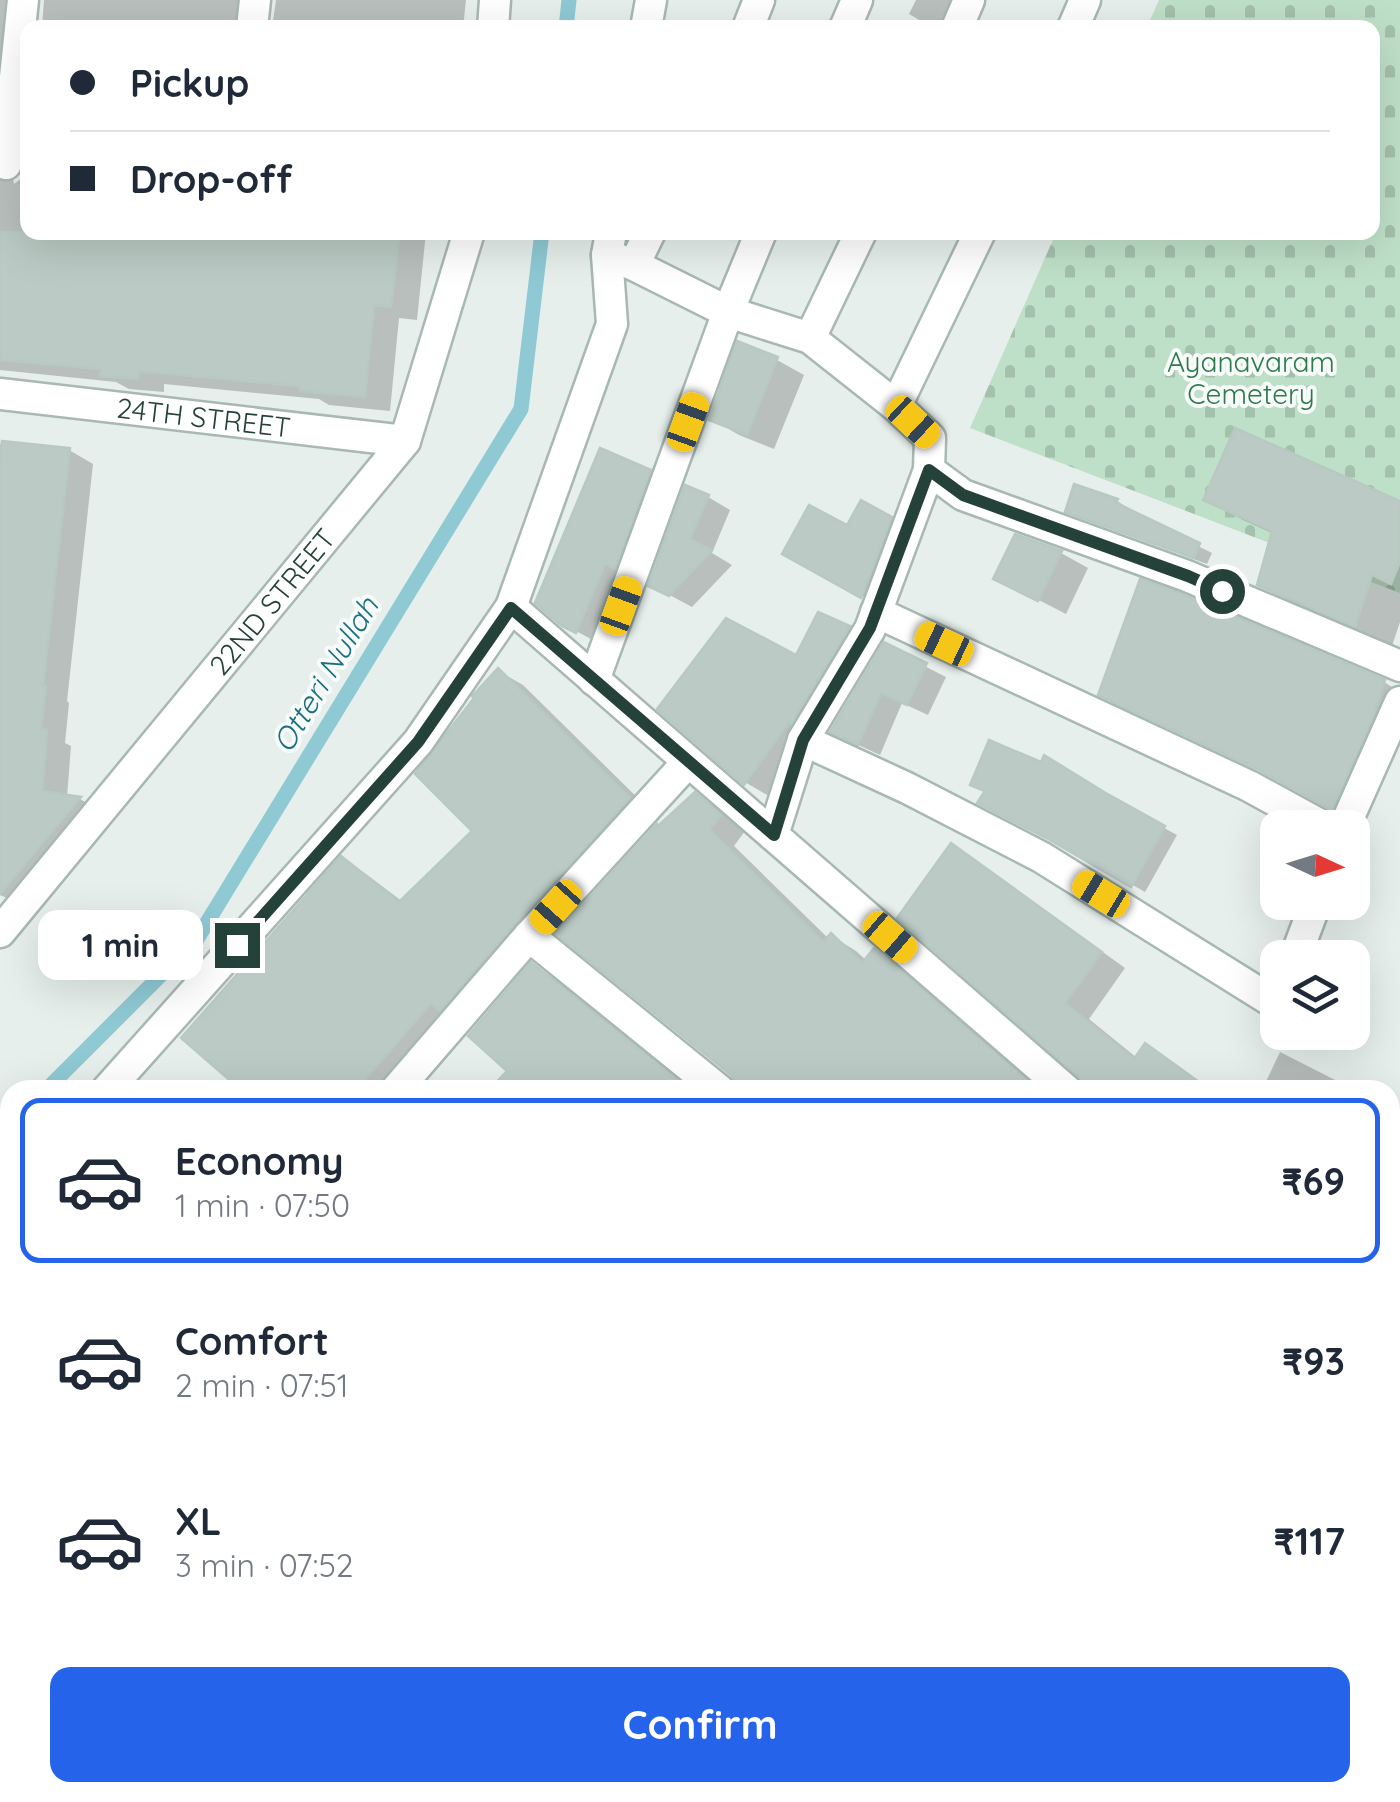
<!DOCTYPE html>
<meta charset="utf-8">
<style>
body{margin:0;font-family:Quicksand,sans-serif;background:#f2f2f3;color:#1f2937;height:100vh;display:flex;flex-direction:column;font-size:38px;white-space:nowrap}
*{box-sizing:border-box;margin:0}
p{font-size:32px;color:#747a83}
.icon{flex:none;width:55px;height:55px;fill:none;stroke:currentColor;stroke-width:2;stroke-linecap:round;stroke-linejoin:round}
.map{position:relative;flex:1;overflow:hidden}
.drawer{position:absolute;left:0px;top:1080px;width:1400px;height:722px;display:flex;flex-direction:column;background:#fff;border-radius:30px 30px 0 0;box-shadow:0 10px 40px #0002}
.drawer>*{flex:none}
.top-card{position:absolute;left:20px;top:20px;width:1360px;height:220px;border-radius:20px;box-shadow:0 10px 40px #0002;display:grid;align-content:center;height:220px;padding:0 50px;background:#fff}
.needle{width:65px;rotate:94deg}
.fabs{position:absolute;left:1260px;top:810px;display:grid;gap:20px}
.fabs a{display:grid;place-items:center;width:110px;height:110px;border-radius:20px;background:#fff;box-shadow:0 10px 40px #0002;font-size:50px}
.end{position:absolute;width:45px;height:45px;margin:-22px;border:12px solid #24423a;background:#fff;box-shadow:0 0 0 5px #fff}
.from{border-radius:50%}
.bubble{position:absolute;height:70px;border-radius:20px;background:#fff;box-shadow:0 10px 40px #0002;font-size:32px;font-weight:700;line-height:70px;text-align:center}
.car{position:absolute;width:30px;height:60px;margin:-30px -15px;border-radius:12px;box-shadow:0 0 8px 2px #0007;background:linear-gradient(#f5c518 24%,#345 0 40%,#f5c518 0 76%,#345 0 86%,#f5c518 0)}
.top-card b{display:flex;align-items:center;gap:35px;height:95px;font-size:38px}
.top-card b+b{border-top:2px solid #e0e1e3}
.top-card i{width:25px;height:25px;background:#1f2937}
ul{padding:18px 0 0;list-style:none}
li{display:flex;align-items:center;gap:30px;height:165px;margin:0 20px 15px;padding:0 30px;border:5px solid transparent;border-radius:20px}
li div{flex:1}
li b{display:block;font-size:38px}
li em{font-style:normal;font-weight:700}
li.selected{border-color:#2563eb}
li>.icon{width:90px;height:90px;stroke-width:1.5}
.action{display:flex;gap:20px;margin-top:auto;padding:20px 50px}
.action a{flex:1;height:115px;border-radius:20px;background:#2563eb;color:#fff;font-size:40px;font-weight:700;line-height:115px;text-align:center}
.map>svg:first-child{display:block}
</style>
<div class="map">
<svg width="1400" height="1802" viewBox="0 0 1400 1802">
<defs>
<pattern id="cemetery-stones" width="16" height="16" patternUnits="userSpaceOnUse" patternTransform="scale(2.5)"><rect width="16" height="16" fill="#bfe0c8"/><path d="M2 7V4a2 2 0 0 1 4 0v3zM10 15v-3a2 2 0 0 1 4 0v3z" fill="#a4c1ad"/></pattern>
</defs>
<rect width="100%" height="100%" fill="#e6efeb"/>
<!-- cemetery -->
<path fill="url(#cemetery-stones)" d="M1159,0h241v593l-430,-165 86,-195 316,-1v-204l-225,-1z"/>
<!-- shadow -->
<g fill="#0003">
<path d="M0,0h38l-5,4 -5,31 -15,143 1,6 9,-7 5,-14v69h398l-9,88 -18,-2 -9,93 -61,-6 -10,-6 -155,-15v8l-35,-3 -13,-7 -116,-12z"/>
<path d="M44,0h227l-6,5 -4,23h-219z"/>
<path d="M276,0h190l-3,28h-191z"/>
<path d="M916,0h69l-6,8 -9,20h-37l-24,-14z"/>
<path d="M777,360l27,15 -30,74 -35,-14 -27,-16z"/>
<path d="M0,444l69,6 24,14 -26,237 2,2 -4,40 6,3 -4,51 13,2 24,14 -79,93 -25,-11z"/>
<path d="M649,472l27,16 -72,158 -41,-22z"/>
<path d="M708,497l22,13 -18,43 20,12 -40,42 -41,-22z"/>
<path d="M1206,499l194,5v118l-8,24 -95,-41 -37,-21 14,-50 -31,-14z"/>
<path d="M1117,501l13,8 -1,3 83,41 -5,11 -126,-46 -13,-7z"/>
<path d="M862,503l49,28 -28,76 -98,-54 63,-24z"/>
<path d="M1061,553l27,15 -22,46 -70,-36z"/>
<path d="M820,615l51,26 -59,92 -45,62 -22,-13 52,-124z"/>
<path d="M885,646l61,31 -18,38 -26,-12 -22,52 -26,-12z"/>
<path d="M498,671l25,14 130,128 -260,277h-148l97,-231 24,15 37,28 72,-71z"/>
<path d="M1384,682l16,10 -51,125 -72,-39z"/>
<path d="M987,792l124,7 66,36 -32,57 -79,-45z"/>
<path d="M695,795l25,14 25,22 -11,15 95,93 3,-3 24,15 11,10 8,-10 24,14 144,125h-303z"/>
<path d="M952,846l24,15 149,107 -36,51 48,39 9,-12 24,14 41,30h-124l-1,-8z"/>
<path d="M532,965l24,14 137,111h-200l17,-20z"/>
<path d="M1280,1052l67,34 7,4h-92z"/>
<path d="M10,1238v210l-10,-8v-33l8,-10 -8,-6v-140z"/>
<path d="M0,1554l10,9v196l-10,-9z"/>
<path d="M49,1792h48l-8,10h-27z"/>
<path d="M218,1792h249l-7,10h-244z"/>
<path d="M646,1792h174l-8,10h-175z"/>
</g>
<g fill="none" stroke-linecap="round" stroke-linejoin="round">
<!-- stream -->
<g stroke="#8ec9d4" stroke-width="15">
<path d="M566,28l3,-28"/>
<path d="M46,1090l151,-151 324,-530 21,-177"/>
<path d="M0,1135l10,-10"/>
<path d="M1390,1740l10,-11"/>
<path d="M1335,1802l9,-10"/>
</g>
</g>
<!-- building -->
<g fill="#bbcac4" stroke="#b8c9c2" stroke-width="2.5">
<path d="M0,232h341l58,6 -8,69 -17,-2 -9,92 -65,-6v-5l-161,-15 -1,8 -38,-3 1,-7 -101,-9z"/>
<path d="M737,341l41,16 -31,78 -38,-15z"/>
<path d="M1235,428l165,73v61l-9,22 -19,-9 -17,52 -98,-42 15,-54 -69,-31z"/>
<path d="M2,441l68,7 -27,238h3l-5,43 6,1 -5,61 39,6 -81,97v-433z"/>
<path d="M600,448l51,22 -36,99 -10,-5 -29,69 -14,-7 -27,-23z"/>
<path d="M1074,484l44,15 -2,4 84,40 -6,15 -129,-46z"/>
<path d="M685,485l24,10 -19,44 22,11 -43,46 -21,-10z"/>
<path d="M861,500l31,17 -31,81 -79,-44 27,-49 38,20z"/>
<path d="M1015,534l47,17 -24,50 -45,-22z"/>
<path d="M1140,579l40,14 205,87 -13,40 -40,90 -75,-41 -159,-74z"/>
<path d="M818,612l32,14 -59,98 -2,-2 -45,63 -87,-76 69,-91 70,37z"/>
<path d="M884,642l43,21 -20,42 -26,-12 -23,52 -28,-13z"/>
<path d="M498,668l132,130 -115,125 -75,88 -9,-8 -75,87h-115l-60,-52 160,-182 58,46 73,-71 -57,-57 59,-76 -2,-2 3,-3z"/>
<path d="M989,740l52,22 3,-7 60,37 61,34 -34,61 -81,-47 -73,-37 8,-12 -15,-6z"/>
<path d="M695,792l26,23 -11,15 113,112 8,-9 31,30 12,-15 163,142h-300l-1,-8 -5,-7 -175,-141 101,-110 1,2z"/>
<path d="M951,843l151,109 -37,51 69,56 11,-16 65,47h-126l-1,-7 -5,-7 -181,-158z"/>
<path d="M531,962l158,128h-200l18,-19 -39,-35z"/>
</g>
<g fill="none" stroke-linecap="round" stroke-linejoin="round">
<!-- minor casing -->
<g stroke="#a8b8b2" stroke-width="35">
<g id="minor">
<path d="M252,28l3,-28"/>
<path d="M493,28l2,-28"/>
<path d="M646,28l5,-28"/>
<path d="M748,28l11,-28"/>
<path d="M845,28l12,-28"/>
<path d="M957,28l12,-28"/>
<path d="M1073,28l12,-28"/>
<path d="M6,164l17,-164"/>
<path d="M607,255l27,10 94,47 82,26 86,68 34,32 -1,32 34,25 224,81 213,90"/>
<path d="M634,265l16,-33"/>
<path d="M810,338l51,-106"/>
<path id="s1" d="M0,394l405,47"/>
<path d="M896,406l84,-174"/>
<path d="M511,607l555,483"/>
<path d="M876,612l373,174 77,42"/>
<path d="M594,680l134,-368 33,-80"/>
<path d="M803,740l104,48 134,69 237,148"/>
<path d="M1344,828l56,-126"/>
<path d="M773,835l30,-95 67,-111 59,-159"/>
<path id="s2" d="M0,932l405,-491 64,-209"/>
<path d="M529,936l190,154"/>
<path d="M1295,958l21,-56"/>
<path d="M107,1090l311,-348 93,-135 101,-283 -5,-69 4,-23"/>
<path d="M396,1090l133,-154 159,-174"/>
<path d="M0,1210l10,-11"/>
<path d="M0,1491l10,8"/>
<path d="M191,1802l7,-10"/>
<path d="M487,1802l7,-10"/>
<path d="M887,1802l8,-10"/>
</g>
</g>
<!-- major casing -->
<g stroke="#c2cac8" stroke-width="35">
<g id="major">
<path d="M1390,1422l10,-14"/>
<path d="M1390,1562l10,-14"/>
<path d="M1107,1802l7,-10"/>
<path d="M1212,1802l8,-10"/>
</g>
</g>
<!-- minor -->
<use href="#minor" stroke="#fff" stroke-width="30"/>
<!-- major -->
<use href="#major" stroke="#6aa596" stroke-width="30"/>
</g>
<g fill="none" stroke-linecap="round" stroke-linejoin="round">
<!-- route -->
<path stroke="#24423a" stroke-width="12" d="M237,945l181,-203 93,-134 263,227 29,-95 67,-112 59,-158 34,25 225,81 34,15"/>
</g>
<g text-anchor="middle" stroke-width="8" stroke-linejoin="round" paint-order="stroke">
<!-- park labels -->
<g font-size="28" fill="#2d7a4b" stroke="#f7fbf9">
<text x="1251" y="372">Ayanavaram<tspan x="1251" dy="32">Cemetery</tspan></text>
</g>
<!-- street labels -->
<g font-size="28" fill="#24423a" stroke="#f7fbf9">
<text dy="10" stroke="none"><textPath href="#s1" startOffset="205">24TH STREET</textPath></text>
<text dy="10" stroke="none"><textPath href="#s2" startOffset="428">22ND STREET</textPath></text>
</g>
<!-- water labels -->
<g font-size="30" font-style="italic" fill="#1c6f80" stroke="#f7fbf9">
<text transform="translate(326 675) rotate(-59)" y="10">Otteri Nullah</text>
</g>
</g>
</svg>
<div class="fabs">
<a><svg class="needle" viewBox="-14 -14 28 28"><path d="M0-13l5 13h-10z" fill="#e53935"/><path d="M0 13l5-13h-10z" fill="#747a83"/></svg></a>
<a><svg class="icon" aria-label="layers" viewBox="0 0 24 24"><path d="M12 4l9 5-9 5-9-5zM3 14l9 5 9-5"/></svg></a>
</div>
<i class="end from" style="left:1222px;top:591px"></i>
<i class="end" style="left:237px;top:945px"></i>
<div class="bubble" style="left:38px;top:910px;width:165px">1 min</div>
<i class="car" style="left:688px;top:422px;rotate:20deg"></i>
<i class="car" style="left:913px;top:422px;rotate:133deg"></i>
<i class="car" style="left:621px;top:606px;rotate:20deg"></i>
<i class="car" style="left:944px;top:644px;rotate:295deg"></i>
<i class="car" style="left:1101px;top:894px;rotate:301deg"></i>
<i class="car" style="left:556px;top:907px;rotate:222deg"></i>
<i class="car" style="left:890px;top:937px;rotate:131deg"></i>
<div class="top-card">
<b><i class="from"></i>Pickup</b>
<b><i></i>Drop-off</b>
</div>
<section class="drawer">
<ul>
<li class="selected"><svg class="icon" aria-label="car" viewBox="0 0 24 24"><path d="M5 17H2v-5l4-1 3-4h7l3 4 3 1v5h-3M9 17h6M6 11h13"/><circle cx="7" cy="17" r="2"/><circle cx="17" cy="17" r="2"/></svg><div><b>Economy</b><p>1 min · 07:50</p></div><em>₹69</em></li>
<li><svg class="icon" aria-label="car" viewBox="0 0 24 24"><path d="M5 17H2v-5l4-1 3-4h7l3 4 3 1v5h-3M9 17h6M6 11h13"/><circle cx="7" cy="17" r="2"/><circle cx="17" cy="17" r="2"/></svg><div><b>Comfort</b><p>2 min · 07:51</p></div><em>₹93</em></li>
<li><svg class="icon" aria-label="car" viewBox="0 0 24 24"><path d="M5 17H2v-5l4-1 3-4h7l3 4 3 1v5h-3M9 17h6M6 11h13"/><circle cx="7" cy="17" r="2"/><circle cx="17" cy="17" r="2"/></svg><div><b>XL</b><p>3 min · 07:52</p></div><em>₹117</em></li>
</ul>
<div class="action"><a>Confirm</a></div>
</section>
</div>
